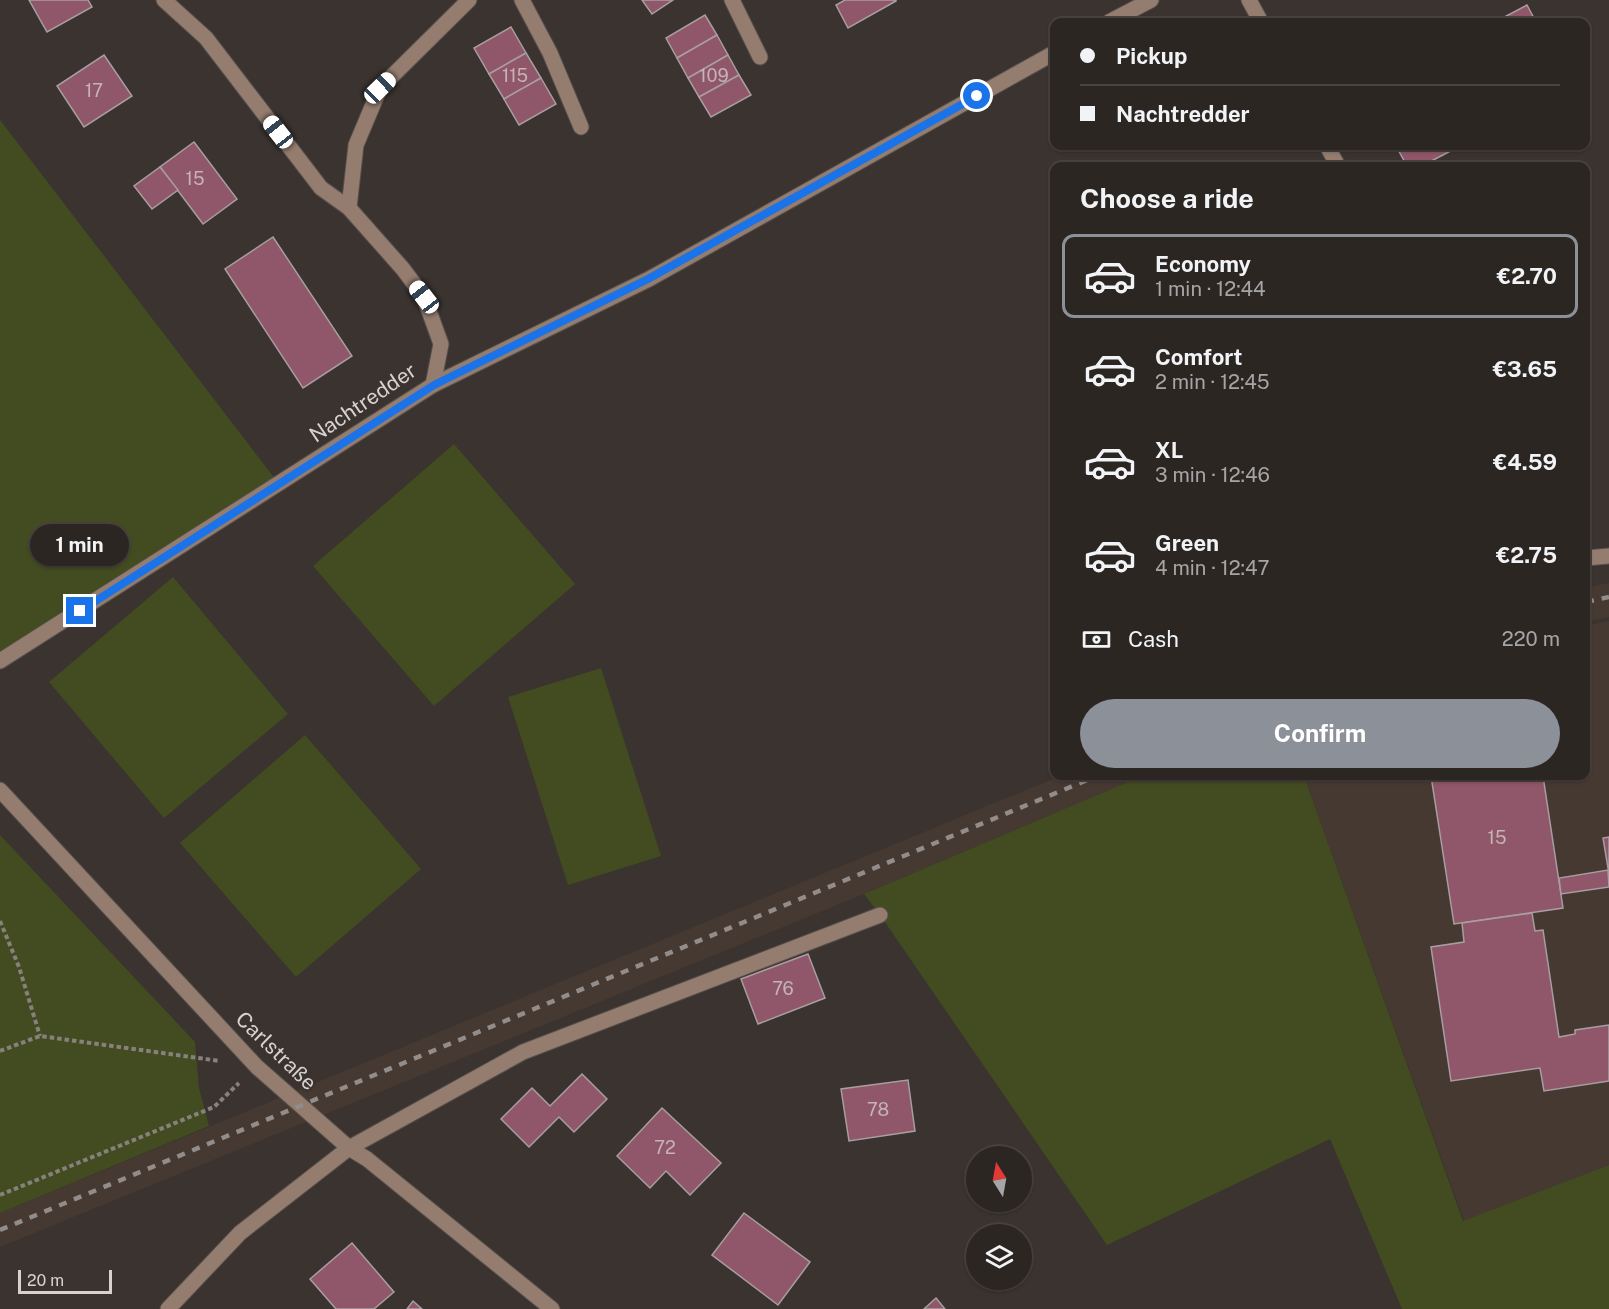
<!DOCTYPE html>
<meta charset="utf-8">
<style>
body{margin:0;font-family:"Public Sans",sans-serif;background:#342e2b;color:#f1f3f6;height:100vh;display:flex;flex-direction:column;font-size:22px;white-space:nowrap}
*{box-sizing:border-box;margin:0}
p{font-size:20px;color:#a6a5a6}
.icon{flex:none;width:33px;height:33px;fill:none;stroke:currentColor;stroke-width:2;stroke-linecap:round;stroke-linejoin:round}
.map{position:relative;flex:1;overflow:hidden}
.panel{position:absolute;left:1050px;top:162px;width:540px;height:618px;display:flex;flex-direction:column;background:#2c2623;border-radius:12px;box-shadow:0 2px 4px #0004,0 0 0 2px #484341}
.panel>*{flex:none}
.guide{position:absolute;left:1050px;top:18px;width:540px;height:132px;border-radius:12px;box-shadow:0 2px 4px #0004,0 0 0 2px #484341;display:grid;align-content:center;height:132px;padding:0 30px;background:#2c2623}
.needle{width:39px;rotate:349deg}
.tools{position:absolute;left:966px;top:1146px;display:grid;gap:12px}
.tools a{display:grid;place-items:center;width:66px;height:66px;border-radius:50%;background:#2c2623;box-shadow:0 2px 4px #0004,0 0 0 2px #484341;font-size:30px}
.scale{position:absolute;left:18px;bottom:15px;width:94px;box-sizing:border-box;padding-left:6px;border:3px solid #d7d2d0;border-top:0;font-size:16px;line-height:21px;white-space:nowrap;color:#d7d2d0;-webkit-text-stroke:4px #3a332f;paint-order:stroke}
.end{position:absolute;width:27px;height:27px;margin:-14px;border:8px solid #1a73e8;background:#fff;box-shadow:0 0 0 3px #fff}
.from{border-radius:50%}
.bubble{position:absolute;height:42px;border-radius:21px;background:#2c2623;box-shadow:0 2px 4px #0004,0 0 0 2px #484341;font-size:20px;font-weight:700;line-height:42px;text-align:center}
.car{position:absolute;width:18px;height:36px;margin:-18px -9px;border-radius:8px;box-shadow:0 0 4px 2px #0007;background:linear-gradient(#fff 24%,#345 0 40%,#fff 0 76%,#345 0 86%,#fff 0)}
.guide b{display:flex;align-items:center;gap:21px;height:57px;font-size:22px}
.guide b+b{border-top:2px solid #484341}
.guide i{width:15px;height:15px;background:#f1f3f6}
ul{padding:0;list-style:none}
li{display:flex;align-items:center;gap:18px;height:84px;margin:0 12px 9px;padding:0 18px;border:3px solid transparent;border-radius:12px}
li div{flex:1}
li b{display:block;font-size:22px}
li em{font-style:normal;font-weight:700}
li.selected{border-color:#8c9099}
li>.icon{width:54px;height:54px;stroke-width:1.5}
h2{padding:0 30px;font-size:27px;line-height:72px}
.pay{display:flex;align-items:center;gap:15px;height:66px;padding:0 30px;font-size:22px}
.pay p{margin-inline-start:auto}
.primary-button{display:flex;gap:12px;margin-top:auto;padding:12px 30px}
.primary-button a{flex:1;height:69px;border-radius:36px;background:#8c9099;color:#fff;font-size:24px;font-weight:700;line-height:69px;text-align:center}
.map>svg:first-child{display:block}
</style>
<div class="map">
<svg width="1609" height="1309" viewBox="0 0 1609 1309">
<rect width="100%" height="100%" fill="#3a332f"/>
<!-- built -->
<g fill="#463931">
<path d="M1609,583v34l-23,5v-35z"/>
<path d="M1609,621v544l-145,56 -160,-445h282v-150z"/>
<path d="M1060,776h82l-278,118 -864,353v-34z"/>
</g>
<!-- green -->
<g fill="#434c20">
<path d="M0,120l279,364 -279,177z"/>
<path d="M454,444l121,140 -141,122 -121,-140z"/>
<path d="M173,577l115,137 -124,104 -115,-136z"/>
<path d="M601,668l60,188 -93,29 -60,-188z"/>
<path d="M305,735l116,134 -125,108 -116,-134z"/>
<path d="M1142,776h162l159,445 146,-56v144h-207l-72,-170 -223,106 -227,-330 -16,-21z"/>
<path d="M0,835l195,207 4,46 10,38 -209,87z"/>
</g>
<!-- building -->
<g fill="#90576a" stroke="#a89ea1" stroke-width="1.5">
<path d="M29,0h59l4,7 -45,25z"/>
<path d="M642,0h31l-21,14z"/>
<path d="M845,0h51v1l-48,27 -12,-23z"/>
<path d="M1527,5l9,17h-41z"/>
<path d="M705,15l12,20 -40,23 -11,-20z"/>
<path d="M511,27l15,26 -37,21 -15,-26z"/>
<path d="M717,35l11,20 -40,23 -11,-20z"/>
<path d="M526,53l15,25 -37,21 -15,-25z"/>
<path d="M104,55l28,41 -48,31 -27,-41z"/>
<path d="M728,55l11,20 -40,22 -11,-19z"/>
<path d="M739,75l12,20 -40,22 -12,-20z"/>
<path d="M541,78l15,26 -37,21 -15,-26z"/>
<path d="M194,142l43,57 -34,25 -43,-57z"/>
<path d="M1396,146h64l-38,20h-15z"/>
<path d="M160,167l18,23 -26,19 -18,-23z"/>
<path d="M273,237l79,119 -49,32 -78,-119z"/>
<path d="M1431,776h112l20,132 -109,16z"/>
<path d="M1609,837v37l-6,-36z"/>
<path d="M1608,870l1,17 -48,7 -2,-16z"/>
<path d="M1532,913l3,18 8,-1 16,107 16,-3v-4l34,-5v56l-65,10 -4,-23 -89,13 -20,-134 33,-5 -2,-19z"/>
<path d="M808,954l17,44 -67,26 -17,-45z"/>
<path d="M582,1074l25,25 -33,33 -15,-15 -30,30 -28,-28 31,-31 18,18z"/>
<path d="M908,1080l7,51 -66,10 -8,-52z"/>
<path d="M662,1108l59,55 -31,32 -24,-24 -16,17 -33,-32z"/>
<path d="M744,1213l66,49 -32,43 -66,-50z"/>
<path d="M352,1243l42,49 -20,17h-38l-26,-30z"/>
<path d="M936,1298l9,11h-21z"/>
<path d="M413,1301l9,8h-15z"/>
</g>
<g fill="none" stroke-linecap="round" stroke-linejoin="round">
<!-- minor casing -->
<g stroke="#56504c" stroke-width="17">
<g id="minor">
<path d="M522,0l28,53 31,74"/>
<path d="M732,0l28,57"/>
<path d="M1249,0l12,22"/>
<path d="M1109,22l42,-22"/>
<path d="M1327,146l11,20"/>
<path d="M349,208l7,-63 24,-57 89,-88"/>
<path d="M433,385l216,-106 405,-226"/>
<path d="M1586,558l23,-2"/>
<path d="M0,661l433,-276 8,-41 -17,-47 -21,-28 -54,-61 -28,-20 -115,-150 -42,-38"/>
<path d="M0,790l257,277 92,81 18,11 185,150"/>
<path d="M168,1309l72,-76 109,-85 174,-96 357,-137"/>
</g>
</g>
<!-- path -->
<g stroke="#87817e" stroke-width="4" stroke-dasharray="4.5 3" stroke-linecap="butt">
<path d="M0,921l19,46 21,69"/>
<path d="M0,1051l40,-15 180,25"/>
<path d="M0,1195l214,-88 25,-24"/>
</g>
<!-- minor -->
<use href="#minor" stroke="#947c6f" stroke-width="15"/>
<!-- rail -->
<g stroke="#928c8a" stroke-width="4.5" stroke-dasharray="8 8" stroke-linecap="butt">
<path d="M1586,602l23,-5"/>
<path d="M0,1230l1097,-454"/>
</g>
</g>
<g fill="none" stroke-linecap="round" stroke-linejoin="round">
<!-- route -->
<path stroke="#1a73e8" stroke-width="8" d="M80,611l354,-226 214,-106 329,-183"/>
</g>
<g text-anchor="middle" stroke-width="5" stroke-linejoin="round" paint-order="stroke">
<!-- number labels -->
<g font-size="18" fill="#c5b3b6">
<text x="515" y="82">115</text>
<text x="714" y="82">109</text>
<text x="94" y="97">17</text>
<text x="195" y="185">15</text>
<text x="1497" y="844">15</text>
<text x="783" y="995">76</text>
<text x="878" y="1116">78</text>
<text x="665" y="1154">72</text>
</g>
<!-- street labels -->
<g font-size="21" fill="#d7d2d0" stroke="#3a332f">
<text transform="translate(363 403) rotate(-34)" y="7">Nachtredder</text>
<text transform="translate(276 1051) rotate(44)" y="7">Carlstraße</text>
</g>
</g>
</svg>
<div class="tools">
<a><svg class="needle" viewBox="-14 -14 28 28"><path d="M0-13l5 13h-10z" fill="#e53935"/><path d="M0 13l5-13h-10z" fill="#a6a5a6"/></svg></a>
<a><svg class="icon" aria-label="layers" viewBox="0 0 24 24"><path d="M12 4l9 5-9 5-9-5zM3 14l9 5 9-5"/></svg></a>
</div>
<div class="scale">20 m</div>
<i class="end from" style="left:977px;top:96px"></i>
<i class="end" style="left:80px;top:611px"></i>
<div class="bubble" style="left:30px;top:524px;width:99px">1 min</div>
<i class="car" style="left:380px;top:88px;rotate:46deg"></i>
<i class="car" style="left:278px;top:132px;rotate:322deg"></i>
<i class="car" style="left:424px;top:297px;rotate:322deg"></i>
<div class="guide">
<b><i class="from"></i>Pickup</b>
<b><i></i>Nachtredder</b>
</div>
<section class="panel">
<h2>Choose a ride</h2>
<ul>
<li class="selected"><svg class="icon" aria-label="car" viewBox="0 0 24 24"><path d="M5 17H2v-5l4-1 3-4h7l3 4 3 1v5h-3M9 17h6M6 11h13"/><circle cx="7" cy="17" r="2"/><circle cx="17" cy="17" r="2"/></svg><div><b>Economy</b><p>1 min · 12:44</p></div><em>€2.70</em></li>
<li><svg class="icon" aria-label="car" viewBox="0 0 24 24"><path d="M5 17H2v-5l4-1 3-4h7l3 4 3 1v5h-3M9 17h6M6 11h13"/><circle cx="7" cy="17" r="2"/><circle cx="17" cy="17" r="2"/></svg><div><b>Comfort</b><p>2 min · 12:45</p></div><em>€3.65</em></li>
<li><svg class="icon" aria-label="car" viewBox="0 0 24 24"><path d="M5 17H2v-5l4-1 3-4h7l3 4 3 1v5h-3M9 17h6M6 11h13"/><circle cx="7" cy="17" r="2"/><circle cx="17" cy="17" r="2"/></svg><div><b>XL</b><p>3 min · 12:46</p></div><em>€4.59</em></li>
<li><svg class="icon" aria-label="car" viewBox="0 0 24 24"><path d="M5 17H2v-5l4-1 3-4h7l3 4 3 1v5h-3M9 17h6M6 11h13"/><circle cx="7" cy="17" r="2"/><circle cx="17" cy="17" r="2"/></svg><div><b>Green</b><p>4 min · 12:47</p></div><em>€2.75</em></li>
</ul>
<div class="pay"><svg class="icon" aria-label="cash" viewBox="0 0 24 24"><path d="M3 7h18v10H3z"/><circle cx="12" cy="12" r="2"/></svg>Cash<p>220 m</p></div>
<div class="primary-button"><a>Confirm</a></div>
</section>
</div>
